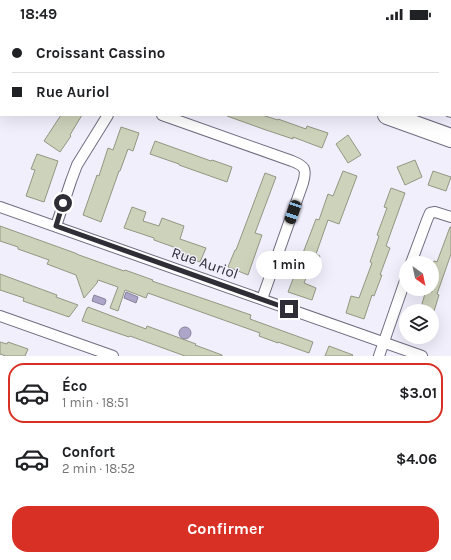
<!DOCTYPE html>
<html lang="fr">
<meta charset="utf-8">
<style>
body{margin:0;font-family:Karla,sans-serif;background:#f6f6f6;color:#202124;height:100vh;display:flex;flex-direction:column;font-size:15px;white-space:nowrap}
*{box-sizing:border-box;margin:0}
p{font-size:13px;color:#757577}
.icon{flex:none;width:22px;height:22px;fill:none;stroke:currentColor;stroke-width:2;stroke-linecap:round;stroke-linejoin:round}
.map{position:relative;height:328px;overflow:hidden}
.sheet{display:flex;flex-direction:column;background:#fff;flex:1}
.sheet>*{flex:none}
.guide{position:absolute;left:0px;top:0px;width:451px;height:88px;box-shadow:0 4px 16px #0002;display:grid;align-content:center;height:88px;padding:0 12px;background:#fff}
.needle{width:26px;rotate:147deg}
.fabs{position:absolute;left:399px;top:228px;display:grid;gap:8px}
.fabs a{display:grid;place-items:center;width:40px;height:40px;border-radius:50%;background:#fff;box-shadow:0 4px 16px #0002;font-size:20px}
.end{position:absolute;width:18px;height:18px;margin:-9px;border:5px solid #2f2d36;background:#fff;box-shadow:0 0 0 2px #fff}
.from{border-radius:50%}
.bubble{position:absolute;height:28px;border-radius:14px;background:#fff;box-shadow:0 4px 16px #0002;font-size:13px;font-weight:700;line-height:28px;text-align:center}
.car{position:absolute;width:12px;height:24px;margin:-12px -6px;border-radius:5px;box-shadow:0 0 3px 1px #0007;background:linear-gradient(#222 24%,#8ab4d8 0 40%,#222 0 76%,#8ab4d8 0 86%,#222 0)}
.guide b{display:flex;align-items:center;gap:14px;height:38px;font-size:15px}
.guide b+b{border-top:1px solid #e0e0e0}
.guide i{width:10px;height:10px;background:#202124}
ul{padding:7px 0 0;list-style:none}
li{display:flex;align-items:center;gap:12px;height:60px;margin:0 8px 6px;padding:0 4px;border:2px solid transparent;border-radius:16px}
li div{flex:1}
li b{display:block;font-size:15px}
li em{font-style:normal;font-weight:700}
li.current{border-color:#d93025}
li>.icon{width:36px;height:36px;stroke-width:1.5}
.cta{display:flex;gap:8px;margin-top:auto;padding:8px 12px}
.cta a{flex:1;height:46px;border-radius:16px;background:#d93025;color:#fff;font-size:16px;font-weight:700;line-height:46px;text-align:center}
.status{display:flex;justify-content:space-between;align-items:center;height:28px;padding:0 20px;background:#fff;direction:ltr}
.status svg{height:11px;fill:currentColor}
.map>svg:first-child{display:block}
</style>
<div class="status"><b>18:49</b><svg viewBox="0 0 49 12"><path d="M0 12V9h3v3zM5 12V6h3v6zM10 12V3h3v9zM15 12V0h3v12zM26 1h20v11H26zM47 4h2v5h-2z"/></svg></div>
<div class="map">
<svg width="451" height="328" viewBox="0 0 451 328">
<rect width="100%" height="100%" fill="#f2effd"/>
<!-- water -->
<g fill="#ada6c8" stroke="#87829c">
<path d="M126,264l12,5 -2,6 -12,-5z"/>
<path d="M94,267l11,4 1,1 -1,4 -2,1 -11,-4z"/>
<circle cx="185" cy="305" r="6"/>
</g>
<!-- building -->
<g fill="#cdd2bb" stroke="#929781">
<path d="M61,87h21l-12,20 1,1 -11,16 -16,-11z"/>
<path d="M227,87h35l16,5v-1l28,10 1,-3 21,7 -6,15 -29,-11v2l-27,-9 -39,-14z"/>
<path d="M121,99l18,6 -6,18 -5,-2 -8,22h-1l-18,51 -18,-7 14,-40 2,1 9,-28 5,2z"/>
<path d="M348,107l13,20 -13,8 -12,-19z"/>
<path d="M155,113l56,20 1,-1 20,7 -5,15 -48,-17v-1l-29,-10z"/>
<path d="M37,126l21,7 -14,41 -18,-6 9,-26 -4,-1z"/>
<path d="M415,132l7,17 -17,8 -8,-18z"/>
<path d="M343,143l14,5 -18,48 -11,-4 -12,34 4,2 -5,13 -5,-1 -6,15 12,5 -4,12 -24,-8 28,-73 3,1 9,-26 5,2z"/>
<path d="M433,143l18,6 -5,14 -18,-6z"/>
<path d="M265,145l11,4 -21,56 7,2 -14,40 -20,-8 7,-17h1z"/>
<path d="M391,160l14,5 -19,53 4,2 -10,27h2l-8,21 -2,-1 -8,24 -18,-6 5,-17 8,2 13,-35 -2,-1 9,-26 -2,-1 10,-27 -3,-1z"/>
<path d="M132,179l14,5 -3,9 16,5 3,-8 22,8 -4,13 26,9 -6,14 -23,-8 2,-5 -25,-9v-2l-30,-10z"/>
<path d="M0,198l75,27 4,2 45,16 1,-1 28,10 -1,1 99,34 -1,4 63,23 -4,11 -31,-11v1l-19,-7 1,-3 -112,-40 -2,5 -21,-8 -7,21 -8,-3 8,-21 -20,-7 -1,3 -13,15 -8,-23 -29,-11 2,-4 -31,-11v-2l-18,-6z"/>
<path d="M450,199h1v27l-14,40 2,1 -5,16h-14l6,-21 6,2v-26l2,-5 3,1z"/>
<path d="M0,246l57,21 -1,2 22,8 -9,12 -46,-16 1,-3 -24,-8z"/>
<path d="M88,279l58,22 1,-3 49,18 -1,1 27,10v1h-37l-55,-20 -1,1 -47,-16 5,-13h1z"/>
<path d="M0,314l7,2 1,-2 20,7 -3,7h-19l-6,-2z"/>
<path d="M329,318l24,9 -1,1h-27z"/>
</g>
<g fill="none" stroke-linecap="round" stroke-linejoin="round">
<!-- minor casing -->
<g stroke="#716d81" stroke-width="12">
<g id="minor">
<path d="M408,0l3,1"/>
<path d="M13,1l1,-1"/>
<path d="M428,1l1,-1"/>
<path d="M0,30l1,-2"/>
<path d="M162,87l130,46c13,5 15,8 11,22l-41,116"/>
<path d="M0,179l422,149"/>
<path d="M56,198l15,-45 6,-16 31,-50"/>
<path d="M411,235l16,-43 3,-7 5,-1 16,5"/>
<path d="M0,288l113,40"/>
<path d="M379,328l27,-78"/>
</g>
</g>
<!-- motorway casing -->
<g stroke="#716d81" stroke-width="20">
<g id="motorway">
<path d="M212,0l3,1"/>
<path d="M279,0l3,1"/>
<path d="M354,0l4,1"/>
<path d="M450,27h1"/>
<path d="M450,57h1"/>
<path d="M450,79l1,1"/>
<path d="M387,87l64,23"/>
</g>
</g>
<!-- minor -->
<use href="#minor" stroke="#fff" stroke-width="10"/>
<!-- motorway -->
<use href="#motorway" stroke="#fff" stroke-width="18"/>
</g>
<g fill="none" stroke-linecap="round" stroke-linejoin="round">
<!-- route -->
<path stroke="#2f2d36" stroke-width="5" d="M63,175l-7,23 233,83"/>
</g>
<g text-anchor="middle" stroke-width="3" stroke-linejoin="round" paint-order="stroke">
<!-- street labels -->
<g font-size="15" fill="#2f2d36" stroke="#f2effd">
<text transform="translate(205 235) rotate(19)" y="5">Rue Auriol</text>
</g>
</g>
</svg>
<div class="fabs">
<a><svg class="needle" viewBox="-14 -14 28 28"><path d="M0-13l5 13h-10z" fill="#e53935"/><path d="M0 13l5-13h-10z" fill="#757577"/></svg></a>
<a><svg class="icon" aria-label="layers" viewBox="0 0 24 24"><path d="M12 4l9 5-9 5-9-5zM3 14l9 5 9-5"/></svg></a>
</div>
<i class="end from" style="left:63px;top:175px"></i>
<i class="end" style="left:289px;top:281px"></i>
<div class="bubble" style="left:256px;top:223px;width:66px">1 min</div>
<i class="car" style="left:293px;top:184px;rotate:199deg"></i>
<div class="guide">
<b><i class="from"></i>Croissant Cassino</b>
<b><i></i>Rue Auriol</b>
</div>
</div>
<section class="sheet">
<ul>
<li class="current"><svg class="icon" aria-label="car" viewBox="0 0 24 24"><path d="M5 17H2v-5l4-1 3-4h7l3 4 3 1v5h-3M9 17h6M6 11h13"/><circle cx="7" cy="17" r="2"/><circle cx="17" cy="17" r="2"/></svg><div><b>Éco</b><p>1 min · 18:51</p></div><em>$3.01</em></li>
<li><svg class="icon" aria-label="car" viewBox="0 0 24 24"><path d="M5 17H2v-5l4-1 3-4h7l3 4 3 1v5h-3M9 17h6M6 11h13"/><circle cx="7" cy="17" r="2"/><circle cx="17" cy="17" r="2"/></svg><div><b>Confort</b><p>2 min · 18:52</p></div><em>$4.06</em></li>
</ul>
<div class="cta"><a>Confirmer</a></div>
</section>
